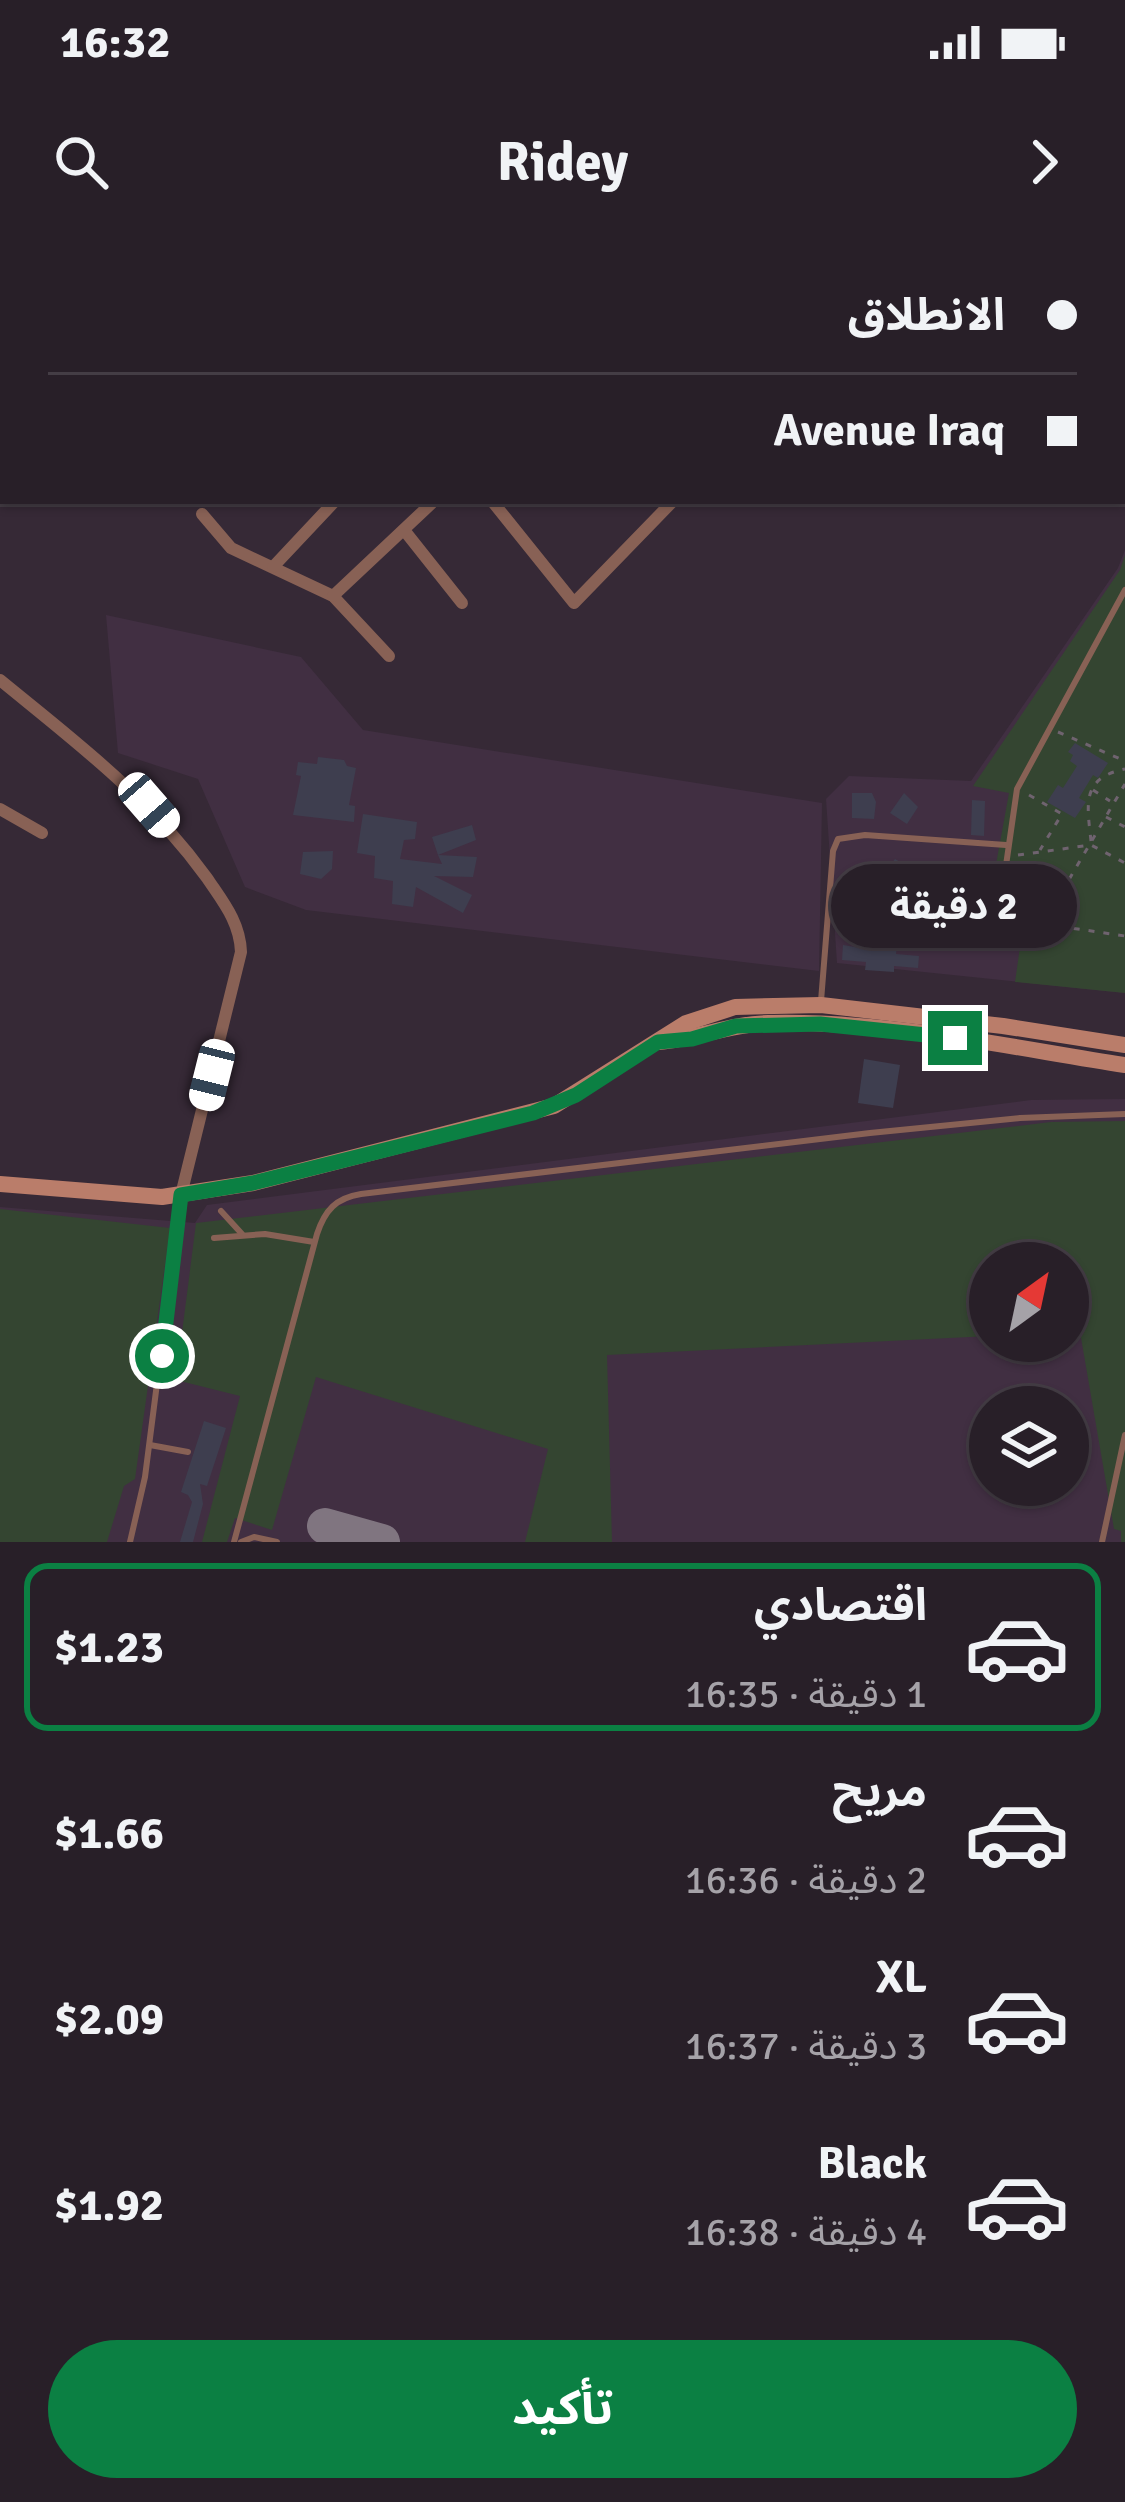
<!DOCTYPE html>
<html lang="ar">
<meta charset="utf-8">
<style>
body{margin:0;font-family:Signika,"Noto Sans Arabic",sans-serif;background:#342c34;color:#f1f3f6;direction:rtl;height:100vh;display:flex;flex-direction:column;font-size:45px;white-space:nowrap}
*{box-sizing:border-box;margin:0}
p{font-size:39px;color:#a5a2a8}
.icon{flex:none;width:66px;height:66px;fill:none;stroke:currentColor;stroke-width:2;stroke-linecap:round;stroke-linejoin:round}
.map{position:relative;height:1302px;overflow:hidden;direction:ltr}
.side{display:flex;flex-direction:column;background:#281f28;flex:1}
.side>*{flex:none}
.hud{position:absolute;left:0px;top:0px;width:1125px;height:264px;box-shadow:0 3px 9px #0004,0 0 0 3px #443d45;direction:rtl;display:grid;align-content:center;height:264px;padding:0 48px;background:#281f28}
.needle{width:78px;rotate:33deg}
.controls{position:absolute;left:969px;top:1002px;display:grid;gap:24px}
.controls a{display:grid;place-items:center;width:120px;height:120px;border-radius:50%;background:#281f28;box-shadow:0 3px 9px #0004,0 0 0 3px #443d45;font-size:60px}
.end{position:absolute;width:54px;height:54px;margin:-27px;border:15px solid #0b8043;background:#fff;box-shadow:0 0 0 6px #fff}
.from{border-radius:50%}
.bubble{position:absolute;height:84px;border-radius:42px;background:#281f28;box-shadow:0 3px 9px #0004,0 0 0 3px #443d45;font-size:39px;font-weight:700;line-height:84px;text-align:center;direction:rtl}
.car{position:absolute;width:36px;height:72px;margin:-36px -18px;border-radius:15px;box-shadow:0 0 9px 3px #0007;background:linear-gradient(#fff 24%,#345 0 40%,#fff 0 76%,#345 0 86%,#fff 0)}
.hud b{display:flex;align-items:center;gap:42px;height:114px;font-size:45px}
.hud b+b{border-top:3px solid #443d45}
.hud i{width:30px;height:30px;background:#f1f3f6}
ul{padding:21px 0 0;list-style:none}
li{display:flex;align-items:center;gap:36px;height:168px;margin:0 24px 18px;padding:0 24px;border:6px solid transparent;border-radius:24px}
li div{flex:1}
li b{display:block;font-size:45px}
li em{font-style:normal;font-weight:700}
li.on{border-color:#0b8043}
li>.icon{width:108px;height:108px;stroke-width:1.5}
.cta{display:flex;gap:24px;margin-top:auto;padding:24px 48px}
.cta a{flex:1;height:138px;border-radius:72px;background:#0b8043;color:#fff;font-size:48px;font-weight:700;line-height:138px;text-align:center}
.status{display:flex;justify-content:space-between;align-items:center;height:84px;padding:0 60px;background:#281f28;direction:ltr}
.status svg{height:33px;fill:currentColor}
header{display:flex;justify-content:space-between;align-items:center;height:156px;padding:0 48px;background:#281f28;font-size:54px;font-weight:700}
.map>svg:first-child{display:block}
</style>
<div class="status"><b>16:32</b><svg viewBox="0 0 49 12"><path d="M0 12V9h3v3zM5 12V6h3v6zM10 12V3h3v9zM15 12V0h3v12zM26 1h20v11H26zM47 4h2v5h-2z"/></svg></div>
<header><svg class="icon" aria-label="forward" viewBox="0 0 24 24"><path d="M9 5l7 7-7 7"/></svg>Ridey<svg class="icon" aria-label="search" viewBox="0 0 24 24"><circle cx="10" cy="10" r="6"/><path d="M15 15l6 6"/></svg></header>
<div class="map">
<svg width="1125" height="1302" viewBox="0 0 1125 1302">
<rect width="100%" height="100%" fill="#362936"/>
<!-- built -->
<g fill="#412f42" fill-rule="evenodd">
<path d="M1125,310v443l-288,-30 -11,-164 23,-23 122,5 147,-213z"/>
<path d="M106,375l195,42 62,73 459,73 -3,168 -513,-61 -61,-23 -47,-108 -80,-26z"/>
<path d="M1125,859v443h-1125v-335l195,16 12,-18 824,-105zM990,1023h78v78h-78zM990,1167h78v78h-78z"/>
</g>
<!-- green -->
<g fill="#344531">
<path d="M1125,315v438l-110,-11 6,-42 -37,-10 25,-137 -36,-7 147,-216z"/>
<path d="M1125,881v421h-4v-11l-7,-2 -34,-197h-12v-69h-78v73l-383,19 5,187h-87l23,-93 -232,-72 -44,153 -37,-12 -8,24h-25l38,-146 -64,-16 20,-157 855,-101z"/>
<path d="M0,969l170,19 -35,251 -11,7 -17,56h-107z"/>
</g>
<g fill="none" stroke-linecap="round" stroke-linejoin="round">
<!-- taxiway -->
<path stroke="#807580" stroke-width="36" d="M325,1286l57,16"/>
</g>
<!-- building -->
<g fill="#3e3e4f">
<path d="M1075,503l33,20 -10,15 -5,-3 -14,23 7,4 -11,16 -28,-16 11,-17 5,3 14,-22 -7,-5 3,-6 -5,-3z"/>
<path d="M318,517l26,3 3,6 9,2 -7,37 6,1 -1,16 -61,-7 8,-39 -5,-1 2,-13 19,2z"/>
<path d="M852,553h20l4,9 -2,17 -22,-1z"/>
<path d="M904,553l14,14 -11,17 -17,-11z"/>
<path d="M972,560l13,1 -1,35 -13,-1z"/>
<path d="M363,574l54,8 -2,17 -11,1 -4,19 42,5 -4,-9 39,2 -4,20 -39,-1 38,19 -9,18 -47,-26 -3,20 -21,-3 1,-23 -19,-3 1,-22 -18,-3z"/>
<path d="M472,585l4,15 -38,15 -6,-18z"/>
<path d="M333,611l-1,18 -11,10 -21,-5 3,-22z"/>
<path d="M895,619l15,9 -4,6 8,4 -11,19 -18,-10 8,-16 -5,-3z"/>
<path d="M964,625l15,2 -2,33 -27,-2v-23z"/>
<path d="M879,682l13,1 -1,22 6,1 -1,8 23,2 -1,12 -24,-2v6l-29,-2 1,-8 -24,-2 1,-15 24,4v-4l10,1z"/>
<path d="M864,819l36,6 -7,43 -35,-5z"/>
<path d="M204,1181l22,7 -19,58 -7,-2 3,20 -10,38h-13l12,-40 -4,-7 -7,-3z"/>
</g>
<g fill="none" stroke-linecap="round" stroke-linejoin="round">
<!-- path -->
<g stroke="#6f636f" stroke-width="3" stroke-dasharray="6 9" stroke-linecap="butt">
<path d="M1058,492l67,29"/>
<path d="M1093,550l17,11"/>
<path d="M1029,555l33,19 -22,36"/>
<path d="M1106,577l19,10"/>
<path d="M1091,601c-4,-37 -10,-63 34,-72"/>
<path d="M1018,615l73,-10 34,18"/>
<path d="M1005,681l38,3 82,-140"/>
<path d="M1044,684l81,12"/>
</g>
<!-- lane -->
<g stroke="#886155" stroke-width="6">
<path d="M997,688l20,-139 108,-199"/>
<path d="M821,761l12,-150 5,-12 27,-4 141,10"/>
<path d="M221,971l21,23"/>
<path d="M214,998l51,-4 49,8"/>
<path d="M150,1205l38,7"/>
<path d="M130,1302l15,-65 36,-281"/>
<path d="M234,1302l83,-308c8,-24 19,-36 44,-40l509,-61 150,-15 105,-4"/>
<path d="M241,1302l13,-5 23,5"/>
<path d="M1102,1302l23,-107"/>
</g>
<!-- street -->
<g stroke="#886155" stroke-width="12">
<path d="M678,0l4,3"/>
<path d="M567,3l1,-3"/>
<path d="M492,261l82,102 99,-102"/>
<path d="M202,274l29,34 102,48 56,60"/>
<path d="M404,290l58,73"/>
<path d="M273,327l62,-66"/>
<path d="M333,356l101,-95"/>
<path d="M0,440c78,64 147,115 207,198 16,24 33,44 34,74l-60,243"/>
<path d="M0,569l42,24"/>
</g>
<!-- secondary -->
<g stroke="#ba7d6a" stroke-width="16">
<path d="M659,802c37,-3 71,-18 109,-19 119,-3 240,24 357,42"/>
<path d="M0,944l162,13 91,-14 301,-77 132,-83 49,-16 86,-2 182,21 122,19"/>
</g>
</g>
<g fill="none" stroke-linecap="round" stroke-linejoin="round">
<!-- route -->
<path stroke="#0b8043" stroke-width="15" d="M162,1116l19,-161 72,-12 280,-70 43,-18 82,-53 34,-3 44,-13 84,-2 135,14"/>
</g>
</svg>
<div class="controls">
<a><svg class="needle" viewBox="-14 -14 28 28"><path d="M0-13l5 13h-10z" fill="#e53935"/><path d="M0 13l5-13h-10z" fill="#a5a2a8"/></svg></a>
<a><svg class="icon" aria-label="layers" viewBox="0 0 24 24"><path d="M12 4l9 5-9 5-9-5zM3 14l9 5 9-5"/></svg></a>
</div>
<i class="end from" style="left:162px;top:1116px"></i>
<i class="end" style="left:955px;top:798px"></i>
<div class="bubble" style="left:831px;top:624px;width:246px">2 دقيقة</div>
<i class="car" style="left:149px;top:565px;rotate:139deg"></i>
<i class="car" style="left:212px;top:835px;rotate:194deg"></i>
<div class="hud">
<b><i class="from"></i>الانطلاق</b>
<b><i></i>Avenue Iraq</b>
</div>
</div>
<section class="side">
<ul>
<li class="on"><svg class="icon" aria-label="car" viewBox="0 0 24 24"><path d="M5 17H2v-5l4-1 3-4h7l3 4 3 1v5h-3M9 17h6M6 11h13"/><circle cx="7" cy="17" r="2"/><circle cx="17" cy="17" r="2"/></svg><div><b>اقتصادي</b><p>1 دقيقة · 16:35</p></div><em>$1.23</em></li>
<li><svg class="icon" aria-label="car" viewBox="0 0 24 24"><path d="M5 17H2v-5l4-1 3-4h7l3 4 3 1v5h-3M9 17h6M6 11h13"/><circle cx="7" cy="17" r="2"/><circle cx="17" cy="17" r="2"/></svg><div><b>مريح</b><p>2 دقيقة · 16:36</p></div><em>$1.66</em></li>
<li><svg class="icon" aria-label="car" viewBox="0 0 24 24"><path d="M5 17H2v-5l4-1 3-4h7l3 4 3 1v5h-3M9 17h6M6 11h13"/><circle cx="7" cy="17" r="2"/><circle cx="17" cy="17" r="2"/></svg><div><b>XL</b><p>3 دقيقة · 16:37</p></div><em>$2.09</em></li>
<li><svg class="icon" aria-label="car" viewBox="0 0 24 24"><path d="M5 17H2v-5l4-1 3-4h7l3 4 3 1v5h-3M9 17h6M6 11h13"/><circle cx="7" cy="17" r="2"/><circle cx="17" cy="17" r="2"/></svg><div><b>Black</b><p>4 دقيقة · 16:38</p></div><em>$1.92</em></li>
</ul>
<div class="cta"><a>تأكيد</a></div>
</section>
